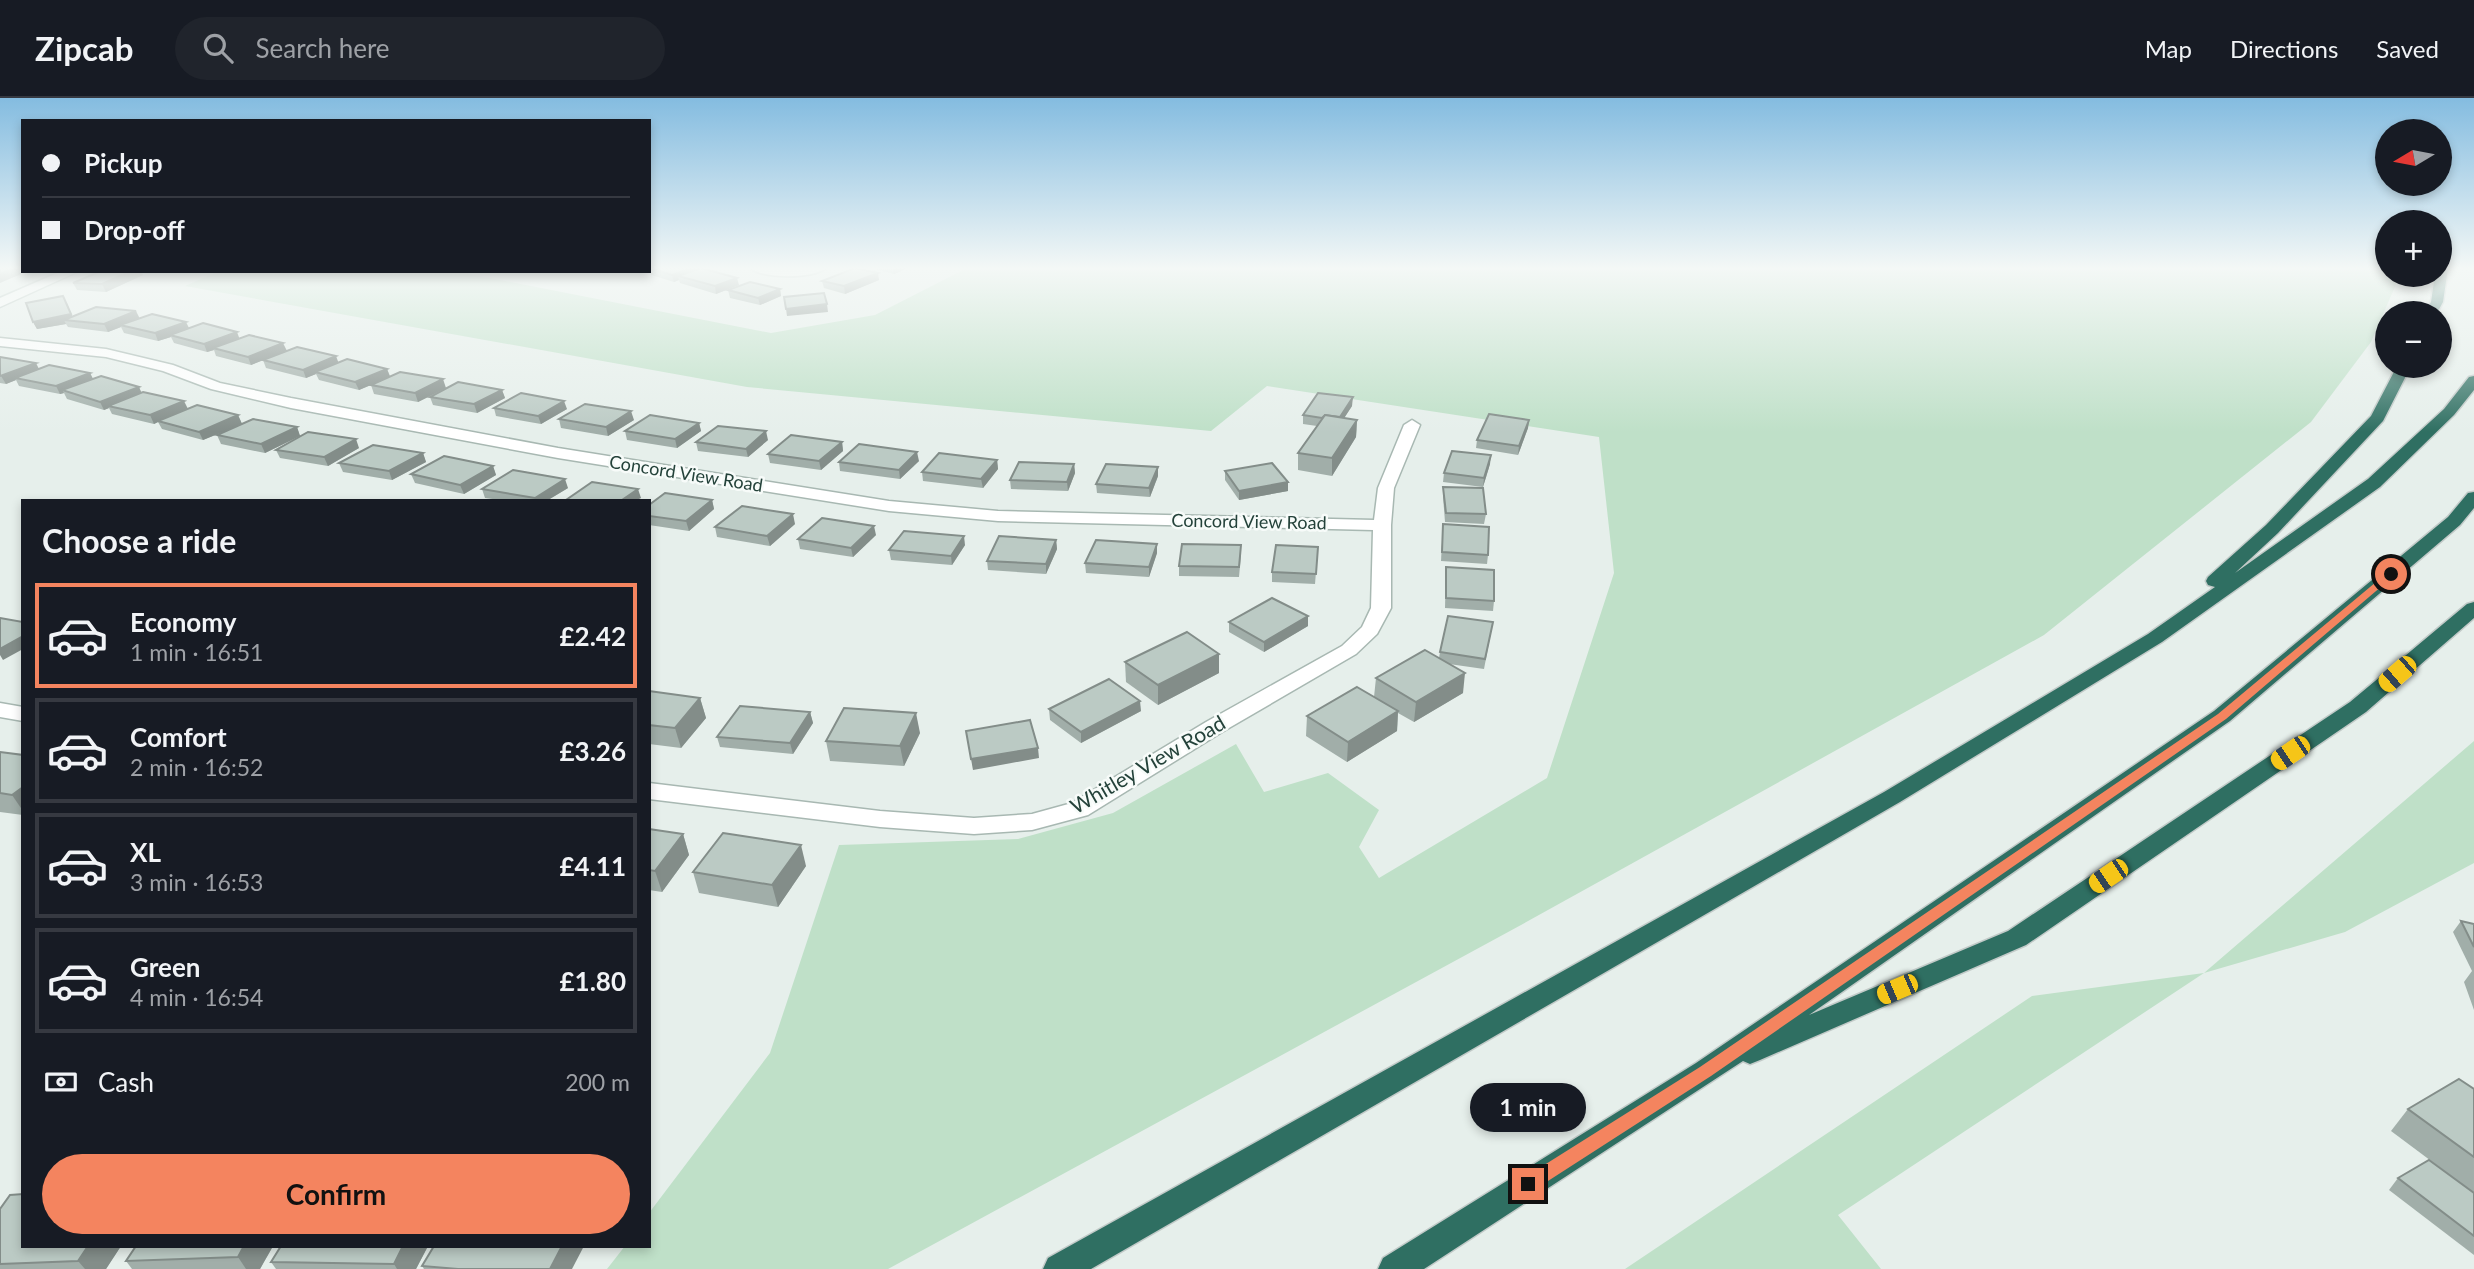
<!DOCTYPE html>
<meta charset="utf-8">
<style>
body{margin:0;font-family:Lato,sans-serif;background:#20242c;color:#f1f3f6;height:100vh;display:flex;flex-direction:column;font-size:26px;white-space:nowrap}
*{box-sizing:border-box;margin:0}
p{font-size:23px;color:#9ea1a6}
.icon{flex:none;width:38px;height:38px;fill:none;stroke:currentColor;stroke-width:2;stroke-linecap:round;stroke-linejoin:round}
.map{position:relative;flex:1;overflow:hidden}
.sheet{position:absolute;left:21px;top:401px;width:630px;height:749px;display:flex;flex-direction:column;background:#171b24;border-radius:0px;box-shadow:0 4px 10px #0003}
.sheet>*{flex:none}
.banner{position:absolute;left:21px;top:21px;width:630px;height:154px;border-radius:0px;box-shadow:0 4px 10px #0003;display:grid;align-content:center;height:154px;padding:0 21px;background:#171b24}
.needle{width:46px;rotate:260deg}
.buttons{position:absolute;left:2375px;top:21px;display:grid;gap:14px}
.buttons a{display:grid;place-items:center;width:77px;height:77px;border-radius:50%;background:#171b24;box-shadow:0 4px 10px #0003;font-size:35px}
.end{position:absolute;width:32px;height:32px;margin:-16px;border:9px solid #f4845f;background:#111;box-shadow:0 0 0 4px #111}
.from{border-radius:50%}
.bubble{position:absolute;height:49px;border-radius:24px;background:#171b24;box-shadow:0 4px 10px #0003;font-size:23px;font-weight:700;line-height:49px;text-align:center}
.car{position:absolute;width:21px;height:42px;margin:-21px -10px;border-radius:9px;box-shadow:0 0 5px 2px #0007;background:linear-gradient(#f5c518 24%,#345 0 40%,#f5c518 0 76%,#345 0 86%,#f5c518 0)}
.banner b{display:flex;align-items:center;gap:24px;height:66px;font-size:26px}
.banner b+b{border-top:2px solid #363941}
.banner i{width:18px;height:18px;background:#f1f3f6}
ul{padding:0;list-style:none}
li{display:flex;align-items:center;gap:21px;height:105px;margin:0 14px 10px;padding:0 7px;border:4px solid #363941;border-radius:0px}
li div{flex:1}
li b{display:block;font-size:26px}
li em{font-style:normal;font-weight:700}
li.selected{border-color:#f4845f}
li>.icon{width:63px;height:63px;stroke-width:1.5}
h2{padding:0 21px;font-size:32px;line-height:84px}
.pay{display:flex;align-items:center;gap:18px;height:77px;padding:0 21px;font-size:26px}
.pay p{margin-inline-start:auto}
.action{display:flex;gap:14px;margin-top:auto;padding:14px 21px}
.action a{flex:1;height:80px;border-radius:42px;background:#f4845f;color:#111;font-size:28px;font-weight:700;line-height:80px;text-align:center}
header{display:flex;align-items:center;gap:42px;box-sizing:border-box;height:98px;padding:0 35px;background:#171b24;border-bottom:2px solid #363941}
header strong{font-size:33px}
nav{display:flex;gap:38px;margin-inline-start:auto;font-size:24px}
.search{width:490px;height:63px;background:#20242c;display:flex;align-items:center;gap:18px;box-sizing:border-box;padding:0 24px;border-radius:38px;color:#9ea1a6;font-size:26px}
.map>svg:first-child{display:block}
</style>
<header>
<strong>Zipcab</strong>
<div class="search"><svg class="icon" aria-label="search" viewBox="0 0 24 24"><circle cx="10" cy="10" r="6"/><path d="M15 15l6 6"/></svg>Search here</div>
<nav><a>Map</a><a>Directions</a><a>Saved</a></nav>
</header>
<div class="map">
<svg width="2474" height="1171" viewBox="0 0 2474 1171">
<rect width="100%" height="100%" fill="#e6efeb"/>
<!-- green -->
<g fill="#bfe0c8">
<path d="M967,170h1420v7h13l-29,67 -60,80 -267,213 -523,290 -633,344h-281l18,-23h24v-33l121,-160 69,-208 179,-6 95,-26 123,-69 28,48 64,-19 51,37 -20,37 20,31 168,-100 67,-205 -15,-136 -332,-51 -56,45 -464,-44 -562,-101 34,-15h235l317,62 104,-18z"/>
<path d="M2474,643v122l-129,69 -141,41 -366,242 43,54h-256l407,-273 172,-23z"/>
</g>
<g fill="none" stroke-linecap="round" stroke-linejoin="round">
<!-- minor casing -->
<g stroke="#a8b8b2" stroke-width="3">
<g id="minor">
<path d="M750,170h76c-14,11 -62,11 -76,0z"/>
<path d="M0,240l106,11 67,16 47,18 71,15 267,50 331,53 109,10 376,9 4,-32 26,-63 8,-5 8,5 -26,63 -3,37v83l-14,26 -21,20 -134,78 -134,83 -56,15 -58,4 -94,-7 -231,-28v-16l231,28 94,7 58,-4 40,-11 134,-81 136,-76 20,-19 9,-19 2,-78 -375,-9 -109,-10 -331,-53 -267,-50 -80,-19 -48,-18 -57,-14 -106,-11z"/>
<path d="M0,605l23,4v14l-23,-4z"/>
</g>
</g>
<!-- tertiary casing -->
<g stroke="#a8b8b2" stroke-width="3">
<path id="tertiary" d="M62,173h17l-79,36v-9z"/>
</g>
<!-- motorway casing -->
<g stroke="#c2cac8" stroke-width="3">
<g id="motorway">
<path d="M2440,170h8l-5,34 -6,11h-12l6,-11 4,-27h5z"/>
<path d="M2397,268h14l-28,55 -105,112 -43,40 133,-94 76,-70 25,-32 5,-1v14l-20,25 -74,72 -218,155 -262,160 -809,467h-48l5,-11 836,-466 264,-158 67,-47 -7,-2 -2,-4 2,-4 58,-52 105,-109z"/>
<path d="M2474,394v16l-14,17 -230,196 -421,294 199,-84 342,-229 117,-98 7,-2v16l-108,94 -340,233 -266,115 -10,4 -7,-3 -319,208h-46l5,-11 313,-195 518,-352 234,-194 20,-24z"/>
</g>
</g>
<!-- minor -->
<use href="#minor" fill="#fff" fill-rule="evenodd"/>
<!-- tertiary -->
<use href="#tertiary" fill="#fff" fill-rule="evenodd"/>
<!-- motorway -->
<use href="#motorway" fill="#2f6f62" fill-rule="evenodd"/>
</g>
<!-- wall -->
<g fill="#a1aea9">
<path d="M649,170l49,1 41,16 -23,9 -36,-11 -1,-3 -5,2 -32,-10v-1h7z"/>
<path d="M871,170h37l-14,6z"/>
<path d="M101,173h40l2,4 -37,17 -29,-2 -4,-7z"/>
<path d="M879,182l-34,14 -21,-6 -2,-7z"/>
<path d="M780,191l1,7 -21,9 -30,-7 -2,-8z"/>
<path d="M67,205l5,13 67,3 100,19 99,25 49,6 3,7 56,12 -28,14 -44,-8 -3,-9 9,-4 -21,9 -40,-10 -3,-6 -10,4 -40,-10 -3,-8 -12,5 -35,-9 -2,-6 -7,2 -33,-9 -3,-6 -13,4 -34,-8 -3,-6 -13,5 -40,-5 -2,-3 -29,5 -4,-7z"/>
<path d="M0,259l39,12 51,4 3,6 46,8 2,6 47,16 50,6 4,9 -39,16 -41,-11 -4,-7 -4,2 -42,-10 -3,-6 -5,2 -37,-11 -3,-6 -4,1 -41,-8 -3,-6 -10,4 -6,-1z"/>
<path d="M502,292l3,8 -28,15 -44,-8 -3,-8z"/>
<path d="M1352,308l-8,12 13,2 -1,17 -24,39 -34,-6v-17l19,-27 -14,-2v-9z"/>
<path d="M494,310l73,1 -26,15 -45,-8z"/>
<path d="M559,321l75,1 -26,16 -47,-8z"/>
<path d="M1529,322l-1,8 -10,27 -42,-7 1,-8z"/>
<path d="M699,325l2,8 -24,17 -50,-8 -2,-9z"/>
<path d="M297,329l3,9 -35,17 -44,-9 -4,-9z"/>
<path d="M768,342l-20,17 -50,-6 -2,-9z"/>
<path d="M842,344l1,9 -22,19 -51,-7 -2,-9z"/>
<path d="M359,350l-31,18 -48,-8 -4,-8z"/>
<path d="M423,355l3,9 -34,18 -49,-8 -4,-9z"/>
<path d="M997,362l1,9 -15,19 -60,-7 -1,-9z"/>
<path d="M919,363l-19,18 -60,-8 -1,-9z"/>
<path d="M1074,366l1,9 -7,18 -57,-2 -1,-9z"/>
<path d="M1490,366l-7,23 -40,-5 1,-9z"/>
<path d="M493,368l3,9 -32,19 -49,-11 -4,-9z"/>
<path d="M1225,373l63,11v9l-49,9 -14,-20z"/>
<path d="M1158,378l-8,21 -53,-4 -1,-9z"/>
<path d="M1443,389l43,27 -2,10 -39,-2 -2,-26z"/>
<path d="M568,390l-20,12h-48l-15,-2 -3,-9z"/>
<path d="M712,402l2,9 -25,22 -40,-6v-20z"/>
<path d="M795,426l-25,22 -53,-9 -2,-10z"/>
<path d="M1443,426l45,31 -1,9 -46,-3z"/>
<path d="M876,437l-23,22 -53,-8 -2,-10z"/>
<path d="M1056,442l1,9 -11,25 -58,-4 -1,-9z"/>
<path d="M1157,446v9l-8,24 -63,-4 -1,-10z"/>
<path d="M965,447l-13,20 -61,-5 -2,-10z"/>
<path d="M1318,449l-3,37 -43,-2v-10z"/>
<path d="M1241,457l-2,22 -60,-1v-10z"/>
<path d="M1446,469l48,34 -1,10 -48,-3z"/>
<path d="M1229,524l79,4 -44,26 -35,-20z"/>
<path d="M1493,524l-9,47 -35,-5 14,29 -49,29 -16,-9 -1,18 -50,31 -41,-26 1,-20 67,-19 2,-19 63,-20 1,-6z"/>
<path d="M1219,556v19l-61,32 -32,-23 -1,-20z"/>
<path d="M649,593l51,7 6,20 -25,30 -32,-4z"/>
<path d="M1049,611l92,2 -60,32 -31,-23z"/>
<path d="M810,614l3,11 -20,31 -73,-7 -3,-10z"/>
<path d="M920,635l-16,33 -74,-5 -4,-20z"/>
<path d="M0,654l23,3v60l-23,-3z"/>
<path d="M649,731l34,5 6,21 -27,37 -13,-2z"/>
<path d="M806,768l-28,41 -79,-14 -6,-21z"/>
<path d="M2461,823l13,3v86l-10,-28 8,-11 -19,-39z"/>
<path d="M2474,991v104l-83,-62 17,-22z"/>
<path d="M2398,1080l76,15v62l-85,-65z"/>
<path d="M0,1111l23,37h98l-15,23h-106z"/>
<path d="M273,1148l-13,23h-128l-6,-8z"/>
<path d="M428,1148l-12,23h-140l-5,-7z"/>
<path d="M422,1168l150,3h-148z"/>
</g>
<!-- shaded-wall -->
<g fill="#838d89">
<path d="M15,170h8v3h5l-28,12v-9z"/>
<path d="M692,170h5l2,5 -21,3 1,4 -5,2 -2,-7z"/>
<path d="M893,170h15l-14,6z"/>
<path d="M131,173h10l2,4 -37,17 -4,-8z"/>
<path d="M878,175l1,7 -34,14 -1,-8z"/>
<path d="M737,180l2,7 -23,9 -1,-8z"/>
<path d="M780,191l1,7 -21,9 -2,-7z"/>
<path d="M63,198l12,26 -1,-1 -10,-1 2,4 -29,5 -4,-7z"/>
<path d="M827,206l1,8 -41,4 -1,-7z"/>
<path d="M136,213l4,8 -20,6 1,2 -13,5 -4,-8z"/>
<path d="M186,224l4,8 -20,5 1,2 -13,4 -3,-8z"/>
<path d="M237,234l3,8 -27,8 1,2 -7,2 -3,-8z"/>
<path d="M283,245l4,8 -36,14 -3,-8z"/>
<path d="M336,258l3,8 -24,8 1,2 -10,4 -3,-8z"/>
<path d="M36,265l4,8 -25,7 1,2 -10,4 -5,-8z"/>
<path d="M387,271l3,8 -31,13 -4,-8z"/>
<path d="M90,275l4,8 -32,9 2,3 -4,1 -4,-8z"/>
<path d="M443,281l3,9 -28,14 -3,-9z"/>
<path d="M139,289l4,9 -35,10 1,2 -5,2 -4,-8z"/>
<path d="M502,292l3,8 -28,15 -3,-9z"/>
<path d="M1353,299l-1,9 -15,23 1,-8z"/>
<path d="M184,303l4,8 -30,12v1l-4,2 -4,-9z"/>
<path d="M564,303l3,8 -26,15 -3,-8z"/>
<path d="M631,313l3,9 -26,16 -2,-9z"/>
<path d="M238,317l4,9 -39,16 -4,-8z"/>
<path d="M1357,322l-1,17 -24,39v-18z"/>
<path d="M1529,322l-1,8 -10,27 1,-9z"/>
<path d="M699,325l2,8 -24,17 -2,-9z"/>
<path d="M297,329l3,9 -35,17 -4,-9z"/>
<path d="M766,333l2,9 -20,17 -2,-8z"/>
<path d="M356,341l3,9 -31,18 -4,-9z"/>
<path d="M842,344l1,9 -22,19 -2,-9z"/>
<path d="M917,354l2,9 -19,18 -1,-9z"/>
<path d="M423,355l3,9 -34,18 -3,-9z"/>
<path d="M1491,357l-1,9 -7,23 1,-9z"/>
<path d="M997,362l1,9 -15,19 -2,-9z"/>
<path d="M1074,366l1,9 -7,18 -1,-9z"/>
<path d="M493,368l3,9 -32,19 -4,-9z"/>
<path d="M1158,369v9l-8,21 -1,-9z"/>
<path d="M565,381l3,9 -20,12h-13v-2z"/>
<path d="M1288,384v9l-49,9v-9z"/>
<path d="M638,391l3,9 -4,2h-15z"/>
<path d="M712,402l2,9 -25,22 -3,-10z"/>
<path d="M793,416l2,10 -25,22 -3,-10z"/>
<path d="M874,428l2,9 -23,22 -2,-9z"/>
<path d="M964,438l1,9 -13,20 -1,-9z"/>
<path d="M1056,442l1,9 -11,25v-10z"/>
<path d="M1157,446v9l-8,24v-10z"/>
<path d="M1308,518v10l-44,26v-10z"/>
<path d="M23,538v13l-20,11 -3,-5v-6z"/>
<path d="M1219,556v19l-61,32v-20z"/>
<path d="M1465,575l-2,20 -49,29 2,-20z"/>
<path d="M700,600l6,20 -25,30 -6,-20z"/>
<path d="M1140,603l1,10 -60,32v-11z"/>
<path d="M1398,613l-1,20 -50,31 1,-20z"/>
<path d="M810,614l3,11 -20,31 -3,-11z"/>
<path d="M916,615l4,20 -16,33 -4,-20z"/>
<path d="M1038,650l1,10 -66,12 -2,-11z"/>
<path d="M23,689v24l-11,-16z"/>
<path d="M683,736l6,21 -27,37 -7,-21z"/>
<path d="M801,747l5,21 -28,41 -6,-22z"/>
<path d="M88,1148h33l-15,23h-21l-7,-8z"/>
<path d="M244,1148h29l-13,23h-14l-8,-12z"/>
<path d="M403,1148h25l-12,23h-19l-3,-5z"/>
<path d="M562,1148h22l-12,23h-22z"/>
</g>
<!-- building -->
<g fill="#bbcac4" stroke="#838d89" stroke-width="2">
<path d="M0,170h15l-15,6z"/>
<path d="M650,170h42l-20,7z"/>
<path d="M701,170l36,10 -22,8 -37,-10z"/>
<path d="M855,170l23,5 -34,13 -22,-5z"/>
<path d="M101,173h30l-29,13 -29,-1z"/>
<path d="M750,184l30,7 -22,9 -30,-8z"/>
<path d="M824,195l3,11 -41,5 -2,-12z"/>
<path d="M63,198l8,18 -38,8 -7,-19z"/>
<path d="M96,209l40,4 -32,13 -40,-4z"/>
<path d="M152,216l34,8 -31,11 -35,-8z"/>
<path d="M203,225l34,9 -33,12 -34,-9z"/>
<path d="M249,237l34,8 -35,14 -35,-9z"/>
<path d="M297,249l39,9 -33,14 -40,-10z"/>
<path d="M0,259l36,6 -36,13z"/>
<path d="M347,261l40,10 -32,13 -40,-10z"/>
<path d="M49,267l41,8 -34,13 -41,-8z"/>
<path d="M400,274l43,7 -28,14 -44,-8z"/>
<path d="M101,278l38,11 -39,15 -38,-12z"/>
<path d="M458,284l44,8 -28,14 -44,-7z"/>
<path d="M143,294l41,9 -34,14 -42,-9z"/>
<path d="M521,295l43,8 -26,15 -44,-8z"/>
<path d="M1318,295l35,4 -13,20 -15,-2 -3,3 -19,-3z"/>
<path d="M585,306l46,7 -25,16 -47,-8z"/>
<path d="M197,307l41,10 -39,17 -41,-11z"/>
<path d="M1489,316l40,6 -10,26 -42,-6z"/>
<path d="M650,317l49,8 -24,16 -50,-8z"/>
<path d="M1325,317l32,5 -25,38 -34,-5z"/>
<path d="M253,321l44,8 -36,17 -44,-9z"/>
<path d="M718,328l48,5 -20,18 -50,-7z"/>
<path d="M308,334l48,7 -32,18 -48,-7z"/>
<path d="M791,337l51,7 -23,19 -51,-7z"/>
<path d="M859,346l58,8 -18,18 -60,-8z"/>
<path d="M373,347l50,8 -34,18 -50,-8z"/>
<path d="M1452,353l39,4 -7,23 -40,-5z"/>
<path d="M939,355l58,7 -16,19 -59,-7z"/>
<path d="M444,358l49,10 -33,19 -49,-11z"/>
<path d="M1019,364l55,2 -7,18 -57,-2z"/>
<path d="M1272,365l16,19 -49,9 -14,-20z"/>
<path d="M1106,366l52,3 -9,21 -53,-4z"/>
<path d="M513,372l52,9 -30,19 -53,-9z"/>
<path d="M592,384l46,7 -16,11h-56z"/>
<path d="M1443,389l40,1 3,26 -40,-1z"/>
<path d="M665,395l47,7 -26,21 -37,-5v-11z"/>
<path d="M742,408l51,8 -26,22 -52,-9z"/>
<path d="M822,420l52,8 -23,22 -53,-9z"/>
<path d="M1443,426l46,3 -1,28 -46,-3z"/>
<path d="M904,433l60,5 -13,20 -62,-6z"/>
<path d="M999,438l57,4 -10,24 -59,-3z"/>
<path d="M1096,442l61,4 -8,23 -64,-4z"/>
<path d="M1182,446l59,1 -2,22 -60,-1z"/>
<path d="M1276,447l42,2 -2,27 -44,-2z"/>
<path d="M1446,469l48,3v31l-48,-3z"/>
<path d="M1272,500l36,18 -44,26 -35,-20z"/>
<path d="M1448,518l45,6 -8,37 -45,-7z"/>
<path d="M0,520l23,4v14l-23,13z"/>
<path d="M1187,534l32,22 -61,31 -33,-23z"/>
<path d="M1425,552l40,23 -49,29 -40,-24z"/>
<path d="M1109,581l31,22 -59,31 -32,-23z"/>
<path d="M1357,589l41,24 -50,31 -41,-26z"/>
<path d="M649,593l51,7 -25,30 -26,-3z"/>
<path d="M740,608l70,6 -20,31 -73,-6z"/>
<path d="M844,610l72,5 -16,33 -74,-5z"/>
<path d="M1030,622l8,28 -67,11 -5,-28z"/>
<path d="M0,654l23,3v32l-11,8 -12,-2z"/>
<path d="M649,731l34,5 -28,37 -6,-1z"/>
<path d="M723,735l78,12 -29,40 -79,-13z"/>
<path d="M2461,823l13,3v23z"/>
<path d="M2459,981l15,10v68l-66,-48z"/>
<path d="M2429,1062l45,33v43l-76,-58z"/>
<path d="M23,1096v52h65l-10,15 -78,3v-55l10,-14z"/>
<path d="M136,1148h108l-6,11 -112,4z"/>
<path d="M281,1148h122l-9,18 -123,-2z"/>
<path d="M434,1148h128l-12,23h-92l-36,-3z"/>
</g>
<!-- sky -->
<linearGradient id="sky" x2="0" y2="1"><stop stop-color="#84bce0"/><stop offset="0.51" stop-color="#f4f8f6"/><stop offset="1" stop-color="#f4f8f6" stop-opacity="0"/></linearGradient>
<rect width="2474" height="334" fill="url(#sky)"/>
<!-- route -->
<path fill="#f4845f" d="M2388,474l8,2 -170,145 -515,357 -177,114 -6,2 -6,-2 -2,-6 2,-5 178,-112 518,-353z"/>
<g text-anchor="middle" stroke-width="5" stroke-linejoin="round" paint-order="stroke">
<!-- far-street labels -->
<g font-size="18" fill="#24423a" stroke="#f7fbf9">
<text transform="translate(686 376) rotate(9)" y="6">Concord View Road</text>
<text transform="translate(1249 424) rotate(1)" y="6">Concord View Road</text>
</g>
<!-- street labels -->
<g font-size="21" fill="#24423a" stroke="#f7fbf9">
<text transform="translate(1148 667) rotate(-30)" y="7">Whitley View Road</text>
</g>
</g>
</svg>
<div class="buttons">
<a><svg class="needle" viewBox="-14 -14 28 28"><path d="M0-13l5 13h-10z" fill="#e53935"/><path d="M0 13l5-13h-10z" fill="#9ea1a6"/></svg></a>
<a>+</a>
<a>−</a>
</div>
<i class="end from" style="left:2391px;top:476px"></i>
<i class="end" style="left:1528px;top:1086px"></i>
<div class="bubble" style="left:1470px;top:985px;width:116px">1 min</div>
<i class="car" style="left:2397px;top:576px;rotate:229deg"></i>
<i class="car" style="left:2290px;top:655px;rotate:236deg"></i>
<i class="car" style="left:2108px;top:778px;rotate:236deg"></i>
<i class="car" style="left:1897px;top:891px;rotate:247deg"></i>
<div class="banner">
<b><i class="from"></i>Pickup</b>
<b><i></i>Drop-off</b>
</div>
<section class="sheet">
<h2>Choose a ride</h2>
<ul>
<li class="selected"><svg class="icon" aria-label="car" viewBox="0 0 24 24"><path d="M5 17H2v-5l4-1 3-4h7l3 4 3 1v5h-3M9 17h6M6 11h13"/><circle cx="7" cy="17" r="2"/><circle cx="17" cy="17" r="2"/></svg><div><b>Economy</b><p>1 min · 16:51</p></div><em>£2.42</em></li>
<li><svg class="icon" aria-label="car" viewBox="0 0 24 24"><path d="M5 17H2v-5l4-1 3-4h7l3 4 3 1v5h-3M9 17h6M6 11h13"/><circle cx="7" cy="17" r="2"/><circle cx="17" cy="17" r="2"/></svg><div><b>Comfort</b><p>2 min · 16:52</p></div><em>£3.26</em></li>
<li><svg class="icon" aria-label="car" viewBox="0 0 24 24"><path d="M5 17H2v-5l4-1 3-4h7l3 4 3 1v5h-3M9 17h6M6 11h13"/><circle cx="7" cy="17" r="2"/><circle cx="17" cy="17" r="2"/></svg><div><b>XL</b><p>3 min · 16:53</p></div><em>£4.11</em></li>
<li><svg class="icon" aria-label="car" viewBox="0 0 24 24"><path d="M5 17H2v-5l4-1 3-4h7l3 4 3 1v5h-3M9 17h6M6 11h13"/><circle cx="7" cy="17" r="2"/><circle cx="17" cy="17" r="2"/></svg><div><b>Green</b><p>4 min · 16:54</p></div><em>£1.80</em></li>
</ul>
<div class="pay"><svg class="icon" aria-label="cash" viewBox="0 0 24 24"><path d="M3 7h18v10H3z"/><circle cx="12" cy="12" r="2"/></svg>Cash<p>200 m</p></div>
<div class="action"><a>Confirm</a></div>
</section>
</div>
